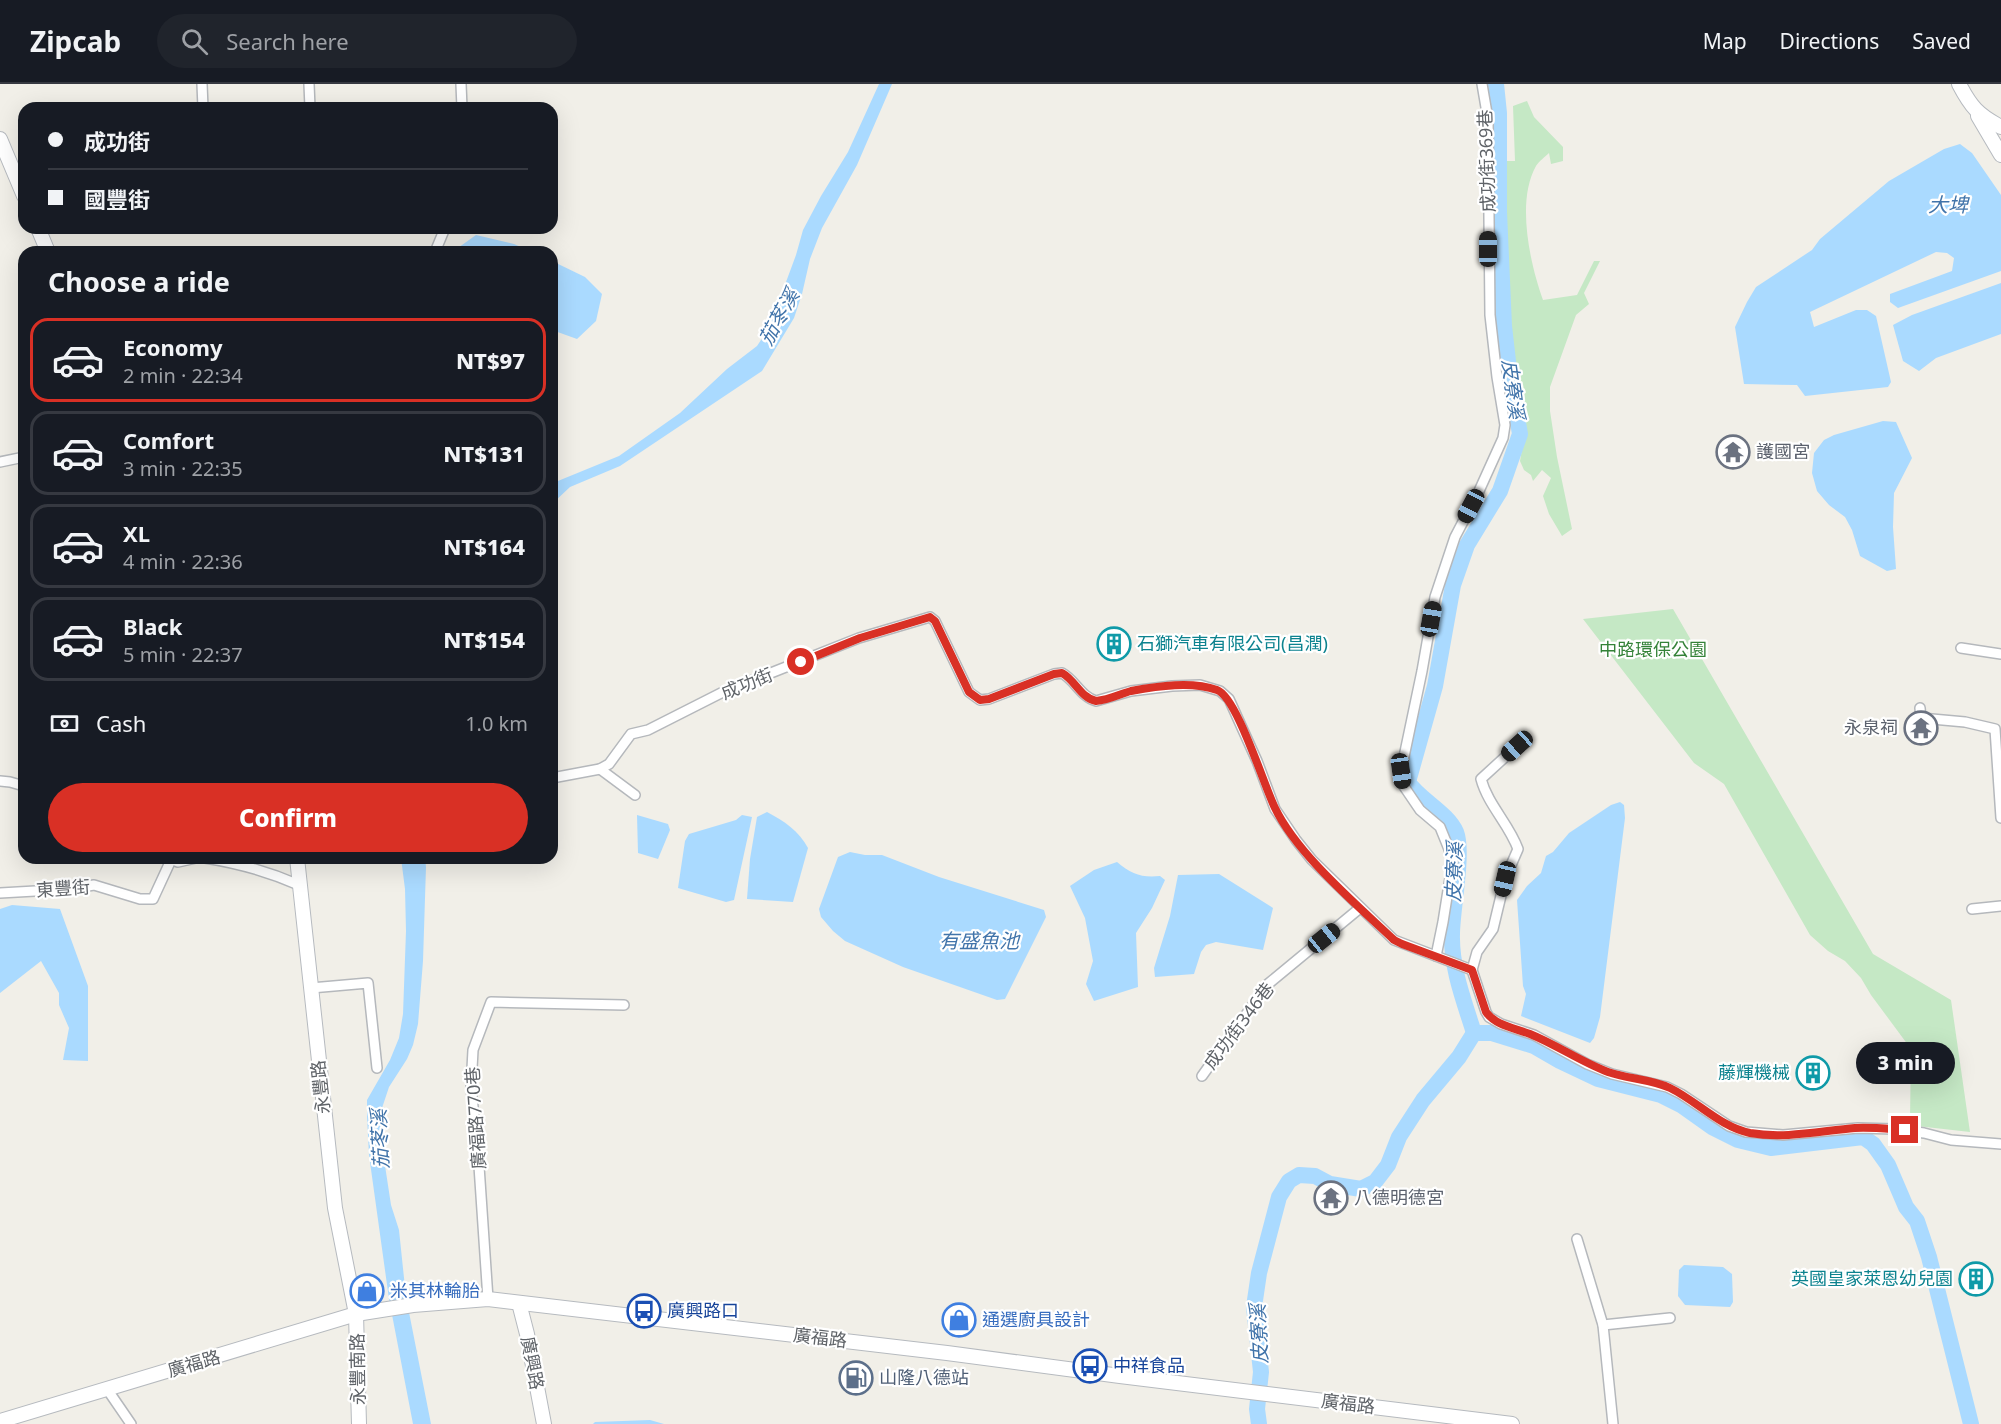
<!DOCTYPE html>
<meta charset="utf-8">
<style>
body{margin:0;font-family:"Noto Sans","Noto Sans TC",sans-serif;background:#20242c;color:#f1f3f6;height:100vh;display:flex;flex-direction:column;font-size:22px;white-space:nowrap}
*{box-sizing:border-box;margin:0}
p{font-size:20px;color:#9ea1a6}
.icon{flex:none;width:33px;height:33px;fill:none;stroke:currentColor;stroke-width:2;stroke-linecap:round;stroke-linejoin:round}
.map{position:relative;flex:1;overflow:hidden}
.side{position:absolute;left:18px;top:162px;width:540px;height:618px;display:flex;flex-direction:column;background:#171b24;border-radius:18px;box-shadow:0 6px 24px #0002}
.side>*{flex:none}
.banner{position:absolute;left:18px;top:18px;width:540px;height:132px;border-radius:18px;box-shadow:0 6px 24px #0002;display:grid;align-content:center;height:132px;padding:0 30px;background:#171b24}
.end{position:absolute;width:27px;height:27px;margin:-14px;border:8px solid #d93025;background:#fff;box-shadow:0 0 0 3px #fff}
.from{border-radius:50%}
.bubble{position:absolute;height:42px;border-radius:21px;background:#171b24;box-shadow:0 6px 24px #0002;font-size:20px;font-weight:800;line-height:42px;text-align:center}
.car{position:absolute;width:18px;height:36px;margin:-18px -9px;border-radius:8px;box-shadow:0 0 4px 2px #0007;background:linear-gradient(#222 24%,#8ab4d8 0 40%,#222 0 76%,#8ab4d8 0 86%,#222 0)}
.banner b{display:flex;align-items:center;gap:21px;height:57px;font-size:22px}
.banner b+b{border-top:2px solid #363941}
.banner i{width:15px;height:15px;background:#f1f3f6}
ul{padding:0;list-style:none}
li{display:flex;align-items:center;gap:18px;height:84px;margin:0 12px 9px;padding:0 18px;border:3px solid #363941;border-radius:18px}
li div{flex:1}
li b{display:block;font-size:22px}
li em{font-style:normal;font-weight:800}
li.current{border-color:#d93025}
li>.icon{width:54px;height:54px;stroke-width:1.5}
h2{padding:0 30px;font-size:27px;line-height:72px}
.pay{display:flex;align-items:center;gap:15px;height:66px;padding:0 30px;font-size:22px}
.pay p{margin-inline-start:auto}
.button{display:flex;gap:12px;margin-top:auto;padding:12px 30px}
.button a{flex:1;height:69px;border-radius:36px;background:#d93025;color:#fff;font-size:24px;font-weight:800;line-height:69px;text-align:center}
header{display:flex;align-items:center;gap:36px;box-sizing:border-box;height:84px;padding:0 30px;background:#171b24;border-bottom:2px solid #363941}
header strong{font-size:28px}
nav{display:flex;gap:33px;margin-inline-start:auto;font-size:21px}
.search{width:420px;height:54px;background:#20242c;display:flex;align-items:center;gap:15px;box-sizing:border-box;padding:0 21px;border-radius:33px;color:#9ea1a6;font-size:22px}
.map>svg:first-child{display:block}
</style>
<header>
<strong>Zipcab</strong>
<div class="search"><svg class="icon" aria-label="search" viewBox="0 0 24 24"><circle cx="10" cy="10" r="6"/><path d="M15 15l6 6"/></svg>Search here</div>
<nav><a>Map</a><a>Directions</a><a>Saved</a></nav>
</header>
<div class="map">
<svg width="2001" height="1340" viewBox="0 0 2001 1340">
<rect width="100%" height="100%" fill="#f1efe8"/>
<!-- green -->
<g fill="#c5e8c5">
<path d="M1527,17l7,16 29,30v14l-12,3 -2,-11c-4,4 -10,8 -13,13 -20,35 -6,98 7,134l34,-5 17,-34h6l-16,32 5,11 -13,11 -26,72v24l7,46 15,72 -10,7 -13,-22 -6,-18 8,-18 -9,-8 -9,11 -2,-6 -7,-5 -4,-9 5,-29 -17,-108 -4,-145 1,-18h10l-2,-55z"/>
<path d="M1673,525l200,345 78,46 19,132 -53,-6 -7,-6 1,-71 -40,-54 -10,-17 -16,-17 -17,-10 -18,-16 -86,-151 -30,-21 -111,-144z"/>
</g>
<!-- water -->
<g fill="#aadaff">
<path d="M879,0h13l-35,81 -35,63 -12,31 -8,35 -8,24 -32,53 -142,95 -50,21 -18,17 1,-21 66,-27 61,-43 47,-44 30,-23 12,-18 27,-73 7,-25 18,-34 27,-44z"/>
<path d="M1960,60l12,9 29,42v76l-103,37 -8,-6v-8l62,-23 2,-13 -7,-5 -11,-1 -126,60 4,15 42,-17h11l9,6 15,66 -3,5 -83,9 -8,-11 -53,-1 -9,-57 12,-25 9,-15 56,-37 8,-11 69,-58 55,-32z"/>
<path d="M476,151l38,9 18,8h-77v-2z"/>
<path d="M552,177l33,16 17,17 -6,27 -19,18 -25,-9z"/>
<path d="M2001,199v51l-65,24 -17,13 -16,-10 -10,-36 19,-10z"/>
<path d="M1883,337l13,1 16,36 -18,35 -1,34 3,42 -9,2 -27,-15 -8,-26 -7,-13 -16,-12 -12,-14 -5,-18 2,-20 10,-13 10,-5z"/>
<path d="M1620,718l4,3 1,13 -25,199 -6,21 -4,5 -69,-27 5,-22 -3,-8 -6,-86 10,-14 14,-13 5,-17 7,-4 16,-19 42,-28z"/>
<path d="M767,728c17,9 32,19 41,36l-15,54 -46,-3 3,-40 7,-42z"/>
<path d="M637,731l31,9 2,6 -12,29 -20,-6z"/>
<path d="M742,731l10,2 -18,83 -8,2 -48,-14 7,-47 4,-7 47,-14z"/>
<path d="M850,768l15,3h17l57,22 105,33 2,7 -41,82 -8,1 -94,-33 -58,-26 -12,-10 -12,-14 -2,-8 19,-52z"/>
<path d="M401,774h24l1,9 -3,94 -5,63 -5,21 -6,14 -18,28 -7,21 2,51 7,46 8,25 7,67 25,127h-18l-24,-125 -20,-144 -2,-39v-16l23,-40 9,-22 4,-24 3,-83 -1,-42z"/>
<path d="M1117,778c14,12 25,16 43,14l5,4 -13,28 -16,25 2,54 -44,14 -8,-17 7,-23 -8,-43 -15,-32 24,-16z"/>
<path d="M1219,790l54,34 -10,42 -47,-8 -10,3 -5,7 -7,22 -39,3 -1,-9 16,-52 8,-41z"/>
<path d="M12,821l48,4 28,77v75l-25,-1 6,-32 -10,-23v-12l-18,-32 -41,32v-84z"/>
<path d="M1684,1181l39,2 9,7 1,28 -3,5 -45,-2 -7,-9 1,-26z"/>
<path d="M650,1336l14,4h-71l2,-2z"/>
</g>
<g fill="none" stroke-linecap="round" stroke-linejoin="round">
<!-- river -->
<g stroke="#aadaff" stroke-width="16">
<path d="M1474,949c-10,-32 -23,-65 -22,-99 0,-24 12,-82 4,-102 -8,-19 -37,-33 -48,-50l27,-96 18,-101 14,-40 33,-54 20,-57 -11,-64 -5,-44 -5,-114v-99l-3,-29"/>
<path d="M1474,949h18l42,13 26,15 38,18 63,16 20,10 31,22 26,13 33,8 92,-11 10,7 15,21 18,42 11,14 12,36 42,167"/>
<path d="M1259,1340l-2,-15 4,-37 -7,-65 5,-34 20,-76 10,-16 10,-6 16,1 15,8 31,5 14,-7 13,-17 11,-28 24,-37 36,-43 15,-24"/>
</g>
<!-- street casing -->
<g stroke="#b5b8bc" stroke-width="12">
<g id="street">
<path d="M202,0l1,24"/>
<path d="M309,0l1,24"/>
<path d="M461,0l1,24"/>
<path d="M435,168l10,-24"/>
<path d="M0,378l24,-5"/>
<path d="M1961,564l40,6"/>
<path d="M1920,624l1,10 44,4 30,7 6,89"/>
<path d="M600,685l35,26"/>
<path d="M552,694l48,-9 9,-5 22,-30 17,-4 75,-38 136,-54 71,-21 5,4 34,71 11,8 9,-1 65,-25 8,-1c13,7 19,24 34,28l35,-10 41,-5 28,-1 20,6 9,8 28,62 18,48 21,31 16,20 82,80 78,30 14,42 3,5 12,7 33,11 53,29 25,10 55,13 14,7 48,32 17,6 37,3 75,-7 36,1 30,4 27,7 50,4"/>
<path d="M0,697l10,1 14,4"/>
<path d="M167,774l11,4 18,-4"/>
<path d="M205,774c33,5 64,14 94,27"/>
<path d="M0,809l70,-4 24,-4 46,14h13l18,-39"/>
<path d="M1972,825l29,-3"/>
<path d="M1436,872l7,-34 10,-63 -13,-32 -20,-17 -17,-25 -2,-14 21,-100 13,-74 20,-60 24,-46 24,-53 2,-13 -8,-48 -7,-62 -2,-196 -6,-35"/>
<path d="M1472,886l5,-18 16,-23 12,-50 13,-30c-9,-25 -30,-44 -37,-70l36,-33"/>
<path d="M311,904l57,-5 9,85"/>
<path d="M1202,992l66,-92 92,-76"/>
<path d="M1577,1155l26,86 10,99"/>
<path d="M488,1215l-9,-133 -8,-79 2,-37 18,-48 133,3"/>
<path d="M1603,1241l67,-7"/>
<path d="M107,1305l24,35"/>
</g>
</g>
<!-- secondary casing -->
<g stroke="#b6babf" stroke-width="16">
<g id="secondary">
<path d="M1959,0c12,23 19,31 42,43"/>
<path d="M1978,32l23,39"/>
<path d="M0,55l24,57"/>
<path d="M38,144l10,24"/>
<path d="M297,774l38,350 21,106 3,110"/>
<path d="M519,1219l8,31 17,90"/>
<path d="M0,1337l356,-107 57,-9 75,-6 459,54 173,23 392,48"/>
</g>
</g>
<!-- street -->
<use href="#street" stroke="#fff" stroke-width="9"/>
<!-- secondary -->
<use href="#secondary" stroke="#fff" stroke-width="14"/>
</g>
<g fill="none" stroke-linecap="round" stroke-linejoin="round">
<!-- route -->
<path stroke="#d93025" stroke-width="8" d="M801,578l59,-24 70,-21 5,4 34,71 11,8 9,-1 65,-25 8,-1c13,7 19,25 34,28 13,-1 24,-7 35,-10 27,-5 61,-10 86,-1 20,7 47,96 58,118 22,46 81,96 119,132l8,4 70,26 14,42c10,14 29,16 44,22 27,11 51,28 78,38 20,7 43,7 62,16 27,13 50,39 80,45 35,6 70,-2 105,-5 16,-1 34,1 50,2"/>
</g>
<!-- icons -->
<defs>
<g id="temple-ring" transform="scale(1.725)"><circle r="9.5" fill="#fff" stroke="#6b7280" stroke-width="1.5"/><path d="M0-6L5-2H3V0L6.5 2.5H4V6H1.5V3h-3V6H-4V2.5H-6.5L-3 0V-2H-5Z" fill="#6b7280"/></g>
<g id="building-ring" transform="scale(1.725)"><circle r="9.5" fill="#fff" stroke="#0f9aa8" stroke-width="1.5"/><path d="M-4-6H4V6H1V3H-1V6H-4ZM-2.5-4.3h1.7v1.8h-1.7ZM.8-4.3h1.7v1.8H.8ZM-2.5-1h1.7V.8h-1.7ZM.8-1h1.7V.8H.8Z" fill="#0f9aa8"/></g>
<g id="shop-ring" transform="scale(1.725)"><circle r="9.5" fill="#fff" stroke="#3f7fe0" stroke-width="1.5"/><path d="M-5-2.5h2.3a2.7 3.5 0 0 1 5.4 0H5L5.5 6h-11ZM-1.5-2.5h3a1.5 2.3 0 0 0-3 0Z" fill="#3f7fe0"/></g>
<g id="bus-ring" transform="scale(1.725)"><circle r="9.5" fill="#fff" stroke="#1a4fb4" stroke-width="1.5"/><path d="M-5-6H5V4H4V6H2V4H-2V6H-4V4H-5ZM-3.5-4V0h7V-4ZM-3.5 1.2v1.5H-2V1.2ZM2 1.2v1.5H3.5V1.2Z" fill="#1a4fb4"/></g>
<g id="fuel-ring" transform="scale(1.725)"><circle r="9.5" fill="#fff" stroke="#5c6f8a" stroke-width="1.5"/><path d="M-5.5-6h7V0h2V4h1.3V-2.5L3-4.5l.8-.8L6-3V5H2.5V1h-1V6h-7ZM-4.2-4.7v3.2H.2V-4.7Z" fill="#5c6f8a"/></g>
</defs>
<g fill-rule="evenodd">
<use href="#temple-ring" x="1733" y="368"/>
<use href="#building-ring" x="1114" y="560"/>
<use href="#temple-ring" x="1921" y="644"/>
<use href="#building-ring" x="1813" y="989"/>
<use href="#temple-ring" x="1331" y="1114"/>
<use href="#building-ring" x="1976" y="1195"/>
<use href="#shop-ring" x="367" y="1207"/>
<use href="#bus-ring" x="644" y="1227"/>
<use href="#shop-ring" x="959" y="1236"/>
<use href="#bus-ring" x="1090" y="1282"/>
<use href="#fuel-ring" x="856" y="1294"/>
</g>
<g text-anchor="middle" stroke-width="4.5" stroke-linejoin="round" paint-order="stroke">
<!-- street labels -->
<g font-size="18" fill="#5f6368" stroke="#fff">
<text transform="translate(1487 77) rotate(-92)" y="6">成功街369巷</text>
<text transform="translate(747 600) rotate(-22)" y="6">成功街</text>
<text transform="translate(63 805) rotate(-4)" y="6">東豐街</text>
<text transform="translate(1239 942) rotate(-53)" y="6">成功街346巷</text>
<text transform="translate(321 1003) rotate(-96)" y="6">永豐路</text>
<text transform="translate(476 1034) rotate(-94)" y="6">廣福路770巷</text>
<text transform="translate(820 1254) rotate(7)" y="6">廣福路</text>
<text transform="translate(532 1279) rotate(79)" y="6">廣興路</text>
<text transform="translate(194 1280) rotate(-16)" y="6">廣福路</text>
<text transform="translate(358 1285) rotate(-91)" y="6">永豐南路</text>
<text transform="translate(1348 1320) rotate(7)" y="6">廣福路</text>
</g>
<!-- worship labels -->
<g font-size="18" fill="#5b616d" stroke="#fff" text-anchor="start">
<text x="1756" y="374">護國宮</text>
<text x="1898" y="650" text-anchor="end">永泉祠</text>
<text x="1354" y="1120">八德明德宮</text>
</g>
<!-- culture labels -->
<g font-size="18" fill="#0d838f" stroke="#fff" text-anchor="end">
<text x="1137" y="566" text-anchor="start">石獅汽車有限公司(昌潤)</text>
<text x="1790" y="995">藤輝機械</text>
<text x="1953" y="1201">英國皇家萊恩幼兒園</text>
</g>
<!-- park labels -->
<g font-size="18" fill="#348238" stroke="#fff">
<text x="1653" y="572">中路環保公園</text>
</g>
<!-- shop labels -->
<g font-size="18" fill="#366cbe" stroke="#fff" text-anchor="start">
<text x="390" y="1213">米其林輪胎</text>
<text x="982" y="1242">通選廚具設計</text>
</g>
<!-- transit labels -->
<g font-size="18" fill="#164399" stroke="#fff" text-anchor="start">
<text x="667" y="1233">廣興路口</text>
<text x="1113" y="1288">中祥食品</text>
</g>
<!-- service labels -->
<g font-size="18" fill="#4e5e75" stroke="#fff" text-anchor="start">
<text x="879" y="1300">山隆八德站</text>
</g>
<!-- water labels -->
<g font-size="20" font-style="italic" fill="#4174aa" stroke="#fff">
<text x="1948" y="128">大埤</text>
<text transform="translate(779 233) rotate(-61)" y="7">茄苳溪</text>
<text transform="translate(1513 305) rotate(82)" y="7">皮寮溪</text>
<text transform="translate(1454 788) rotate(-88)" y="7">皮寮溪</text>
<text x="979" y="864">有盛魚池</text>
<text transform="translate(380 1055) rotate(-93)" y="7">茄苳溪</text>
<text transform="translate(1259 1250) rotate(-93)" y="7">皮寮溪</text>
</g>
</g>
</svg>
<i class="end from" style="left:801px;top:578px"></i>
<i class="end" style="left:1905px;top:1046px"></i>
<div class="bubble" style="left:1856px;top:958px;width:99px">3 min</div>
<i class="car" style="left:1488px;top:165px;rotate:0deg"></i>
<i class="car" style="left:1471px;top:422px;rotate:208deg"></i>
<i class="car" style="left:1431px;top:535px;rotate:10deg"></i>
<i class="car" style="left:1517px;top:662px;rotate:228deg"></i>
<i class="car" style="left:1401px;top:687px;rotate:172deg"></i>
<i class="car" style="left:1505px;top:795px;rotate:193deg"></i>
<i class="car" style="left:1324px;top:854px;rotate:51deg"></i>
<div class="banner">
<b><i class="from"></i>成功街</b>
<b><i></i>國豐街</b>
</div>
<section class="side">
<h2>Choose a ride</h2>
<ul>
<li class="current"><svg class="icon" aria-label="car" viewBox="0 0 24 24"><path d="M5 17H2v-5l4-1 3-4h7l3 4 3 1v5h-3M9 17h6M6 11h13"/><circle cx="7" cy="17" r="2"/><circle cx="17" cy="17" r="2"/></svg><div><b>Economy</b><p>2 min · 22:34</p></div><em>NT$97</em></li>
<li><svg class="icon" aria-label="car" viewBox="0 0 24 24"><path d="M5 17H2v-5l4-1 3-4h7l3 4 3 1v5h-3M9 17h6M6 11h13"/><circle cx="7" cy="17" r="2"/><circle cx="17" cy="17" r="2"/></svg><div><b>Comfort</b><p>3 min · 22:35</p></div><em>NT$131</em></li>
<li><svg class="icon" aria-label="car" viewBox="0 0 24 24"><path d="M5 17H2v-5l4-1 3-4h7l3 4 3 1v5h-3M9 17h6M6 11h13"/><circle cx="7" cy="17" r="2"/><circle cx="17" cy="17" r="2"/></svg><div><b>XL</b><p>4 min · 22:36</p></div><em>NT$164</em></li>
<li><svg class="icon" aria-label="car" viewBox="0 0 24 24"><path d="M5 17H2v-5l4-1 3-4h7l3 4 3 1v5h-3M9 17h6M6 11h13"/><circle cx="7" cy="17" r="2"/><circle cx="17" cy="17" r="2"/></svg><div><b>Black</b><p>5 min · 22:37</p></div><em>NT$154</em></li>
</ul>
<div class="pay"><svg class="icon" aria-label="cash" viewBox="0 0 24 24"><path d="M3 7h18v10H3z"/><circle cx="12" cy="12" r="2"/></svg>Cash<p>1.0 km</p></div>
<div class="button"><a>Confirm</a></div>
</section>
</div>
